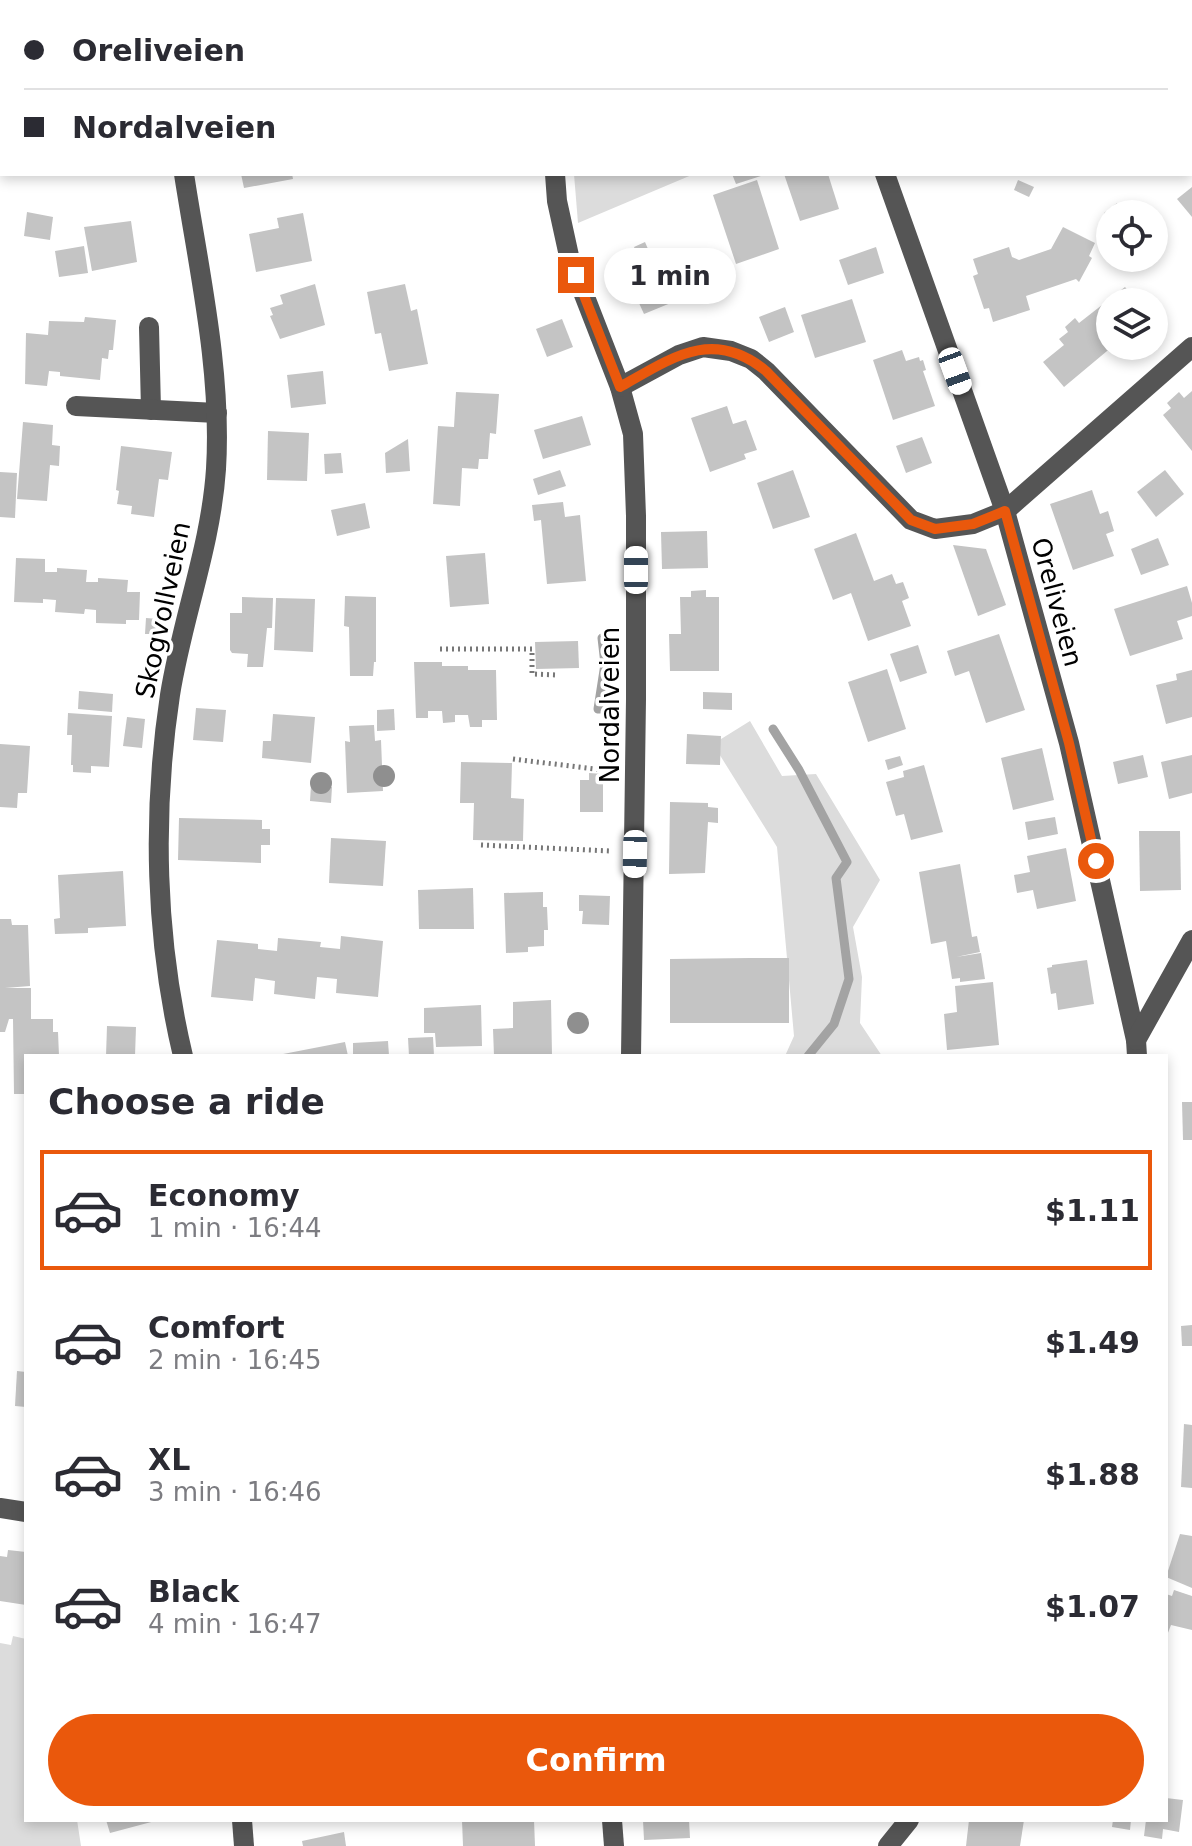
<!DOCTYPE html>
<meta charset="utf-8">
<style>
body{margin:0;font-family:"DejaVu Sans",sans-serif;background:#f7f7f7;color:#2b2b33;height:100vh;display:flex;flex-direction:column;font-size:30px;white-space:nowrap}
*{box-sizing:border-box;margin:0}
p{font-size:26px;color:#7c7c81}
.icon{flex:none;width:44px;height:44px;fill:none;stroke:currentColor;stroke-width:2;stroke-linecap:round;stroke-linejoin:round}
.map{position:relative;flex:1;overflow:hidden}
.sheet{position:absolute;left:24px;top:1054px;width:1144px;height:768px;display:flex;flex-direction:column;background:#fff;border-radius:0px;box-shadow:0 4px 12px #0003}
.sheet>*{flex:none}
.guide{position:absolute;left:0px;top:0px;width:1192px;height:176px;box-shadow:0 4px 12px #0003;display:grid;align-content:center;height:176px;padding:0 24px;background:#fff}
.tools{position:absolute;left:1096px;top:200px;display:grid;gap:16px}
.tools a{display:grid;place-items:center;width:72px;height:72px;border-radius:50%;background:#fff;box-shadow:0 4px 12px #0003;font-size:40px}
.end{position:absolute;width:36px;height:36px;margin:-18px;border:10px solid #ea580c;background:#fff;box-shadow:0 0 0 4px #fff}
.from{border-radius:50%}
.bubble{position:absolute;height:56px;border-radius:28px;background:#fff;box-shadow:0 4px 12px #0003;font-size:26px;font-weight:700;line-height:56px;text-align:center}
.car{position:absolute;width:24px;height:48px;margin:-24px -12px;border-radius:10px;box-shadow:0 0 6px 2px #0007;background:linear-gradient(#fff 24%,#345 0 40%,#fff 0 76%,#345 0 86%,#fff 0)}
.guide b{display:flex;align-items:center;gap:28px;height:76px;font-size:30px}
.guide b+b{border-top:2px solid #e1e1e2}
.guide i{width:20px;height:20px;background:#2b2b33}
ul{padding:0;list-style:none}
li{display:flex;align-items:center;gap:24px;height:120px;margin:0 16px 12px;padding:0 8px;border:4px solid transparent;border-radius:0px}
li div{flex:1}
li b{display:block;font-size:30px}
li em{font-style:normal;font-weight:700}
li.on{border-color:#ea580c}
li>.icon{width:72px;height:72px;stroke-width:1.5}
h2{padding:0 24px;font-size:36px;line-height:96px}
.action{display:flex;gap:16px;margin-top:auto;padding:16px 24px}
.action a{flex:1;height:92px;border-radius:48px;background:#ea580c;color:#fff;font-size:32px;font-weight:700;line-height:92px;text-align:center}
.map>svg:first-child{display:block}
</style>
<div class="map">
<svg width="1192" height="1846" viewBox="0 0 1192 1846">
<rect width="100%" height="100%" fill="#fff"/>
<!-- green -->
<g fill="#dcdcdc">
<path d="M574,174h120l-116,49z"/>
<path d="M750,721l32,55 34,-2 64,106 -27,47 9,50 -2,46 22,33h-97l9,-20 -17,-189 -64,-103z"/>
<path d="M13,1636l13,3v181h51l4,26h-81v-203l11,2z"/>
</g>
<g fill="none" stroke-linecap="round" stroke-linejoin="round">
<!-- stream -->
<g stroke="#a3a3a3" stroke-width="9">
<path d="M602,638l3,26 -7,45h13"/>
<path d="M773,729l26,41 48,92 -11,16 13,101 -15,45 -26,32"/>
</g>
</g>
<!-- building -->
<g fill="#c4c4c4">
<path d="M241,174h51l1,5 -49,9z"/>
<path d="M732,174h32v1l-28,9z"/>
<path d="M784,174h44l11,35 -39,12z"/>
<path d="M757,180l22,69 -43,15 -23,-69z"/>
<path d="M1018,180l16,7 -5,10 -15,-7z"/>
<path d="M1192,187v30l-15,-18z"/>
<path d="M1117,203l9,11h-16v8l-6,-9z"/>
<path d="M27,212l26,5 -3,23 -26,-4z"/>
<path d="M303,213l9,48 -56,11 -7,-38 30,-6 -2,-10z"/>
<path d="M131,221l6,41 -45,9 -8,-44z"/>
<path d="M1063,227l32,16 -6,13 3,2 -13,24 -3,-3 -50,17 4,14 -37,12 -4,-14 -5,1 -11,-33 5,-2 -5,-15 36,-12 3,10 7,3 32,-11z"/>
<path d="M645,242l6,14 6,-3 21,47 -34,14 -21,-46 17,-7 -6,-14z"/>
<path d="M84,246l4,27 -29,4 -4,-26z"/>
<path d="M876,247l8,26 -36,12 -9,-25z"/>
<path d="M315,284l10,41 -45,14 -10,-23 3,-1 -3,-7 13,-4 -3,-9z"/>
<path d="M405,284l6,27 6,-2 11,55 -39,7 -8,-38 -6,1 -8,-42z"/>
<path d="M1125,287l12,15h-27v44h3l-49,41 -21,-25 21,-17 -5,-6 9,-7 -3,-5 10,-9 4,5z"/>
<path d="M852,299l14,43 -51,16 -14,-43z"/>
<path d="M785,307l9,25 -25,10 -10,-25z"/>
<path d="M85,317l31,3 -3,30h-4l-1,9 -6,-1 -2,22 -40,-4v-4l-11,-1 -2,15 -22,-2 1,-51 22,2 1,-14 35,1z"/>
<path d="M562,319l11,28 -26,10 -11,-28z"/>
<path d="M902,350l4,11 13,-4 1,4 3,-1 3,10 -3,1 12,35 -42,14 -20,-60z"/>
<path d="M323,371l3,33 -35,4 -4,-33z"/>
<path d="M1192,391v60l-29,-36 8,-7 -4,-5 12,-11 5,6z"/>
<path d="M456,392l43,2 -3,40 -6,-1 -2,26h-9l-1,10 -16,-1 -2,38 -27,-2 5,-78 16,1z"/>
<path d="M727,406l6,18 13,-4 11,30 -13,4 2,5 -36,13 -19,-54z"/>
<path d="M582,416l9,29 -48,14 -9,-29z"/>
<path d="M23,422l30,3 -1,20 8,1 -1,20 -9,-1 -3,36 -30,-2z"/>
<path d="M268,431l41,2 -2,48 -40,-1z"/>
<path d="M922,437l10,26 -26,10 -10,-27z"/>
<path d="M408,439l2,32 -24,2 -1,-20z"/>
<path d="M121,446l51,6 -4,28 -9,-1 -5,38 -23,-3 1,-8 -15,-2 2,-13 -3,-1z"/>
<path d="M341,453l2,20 -18,1 -1,-20z"/>
<path d="M560,470l6,16 -28,9 -5,-16z"/>
<path d="M793,470l17,47 -37,12 -16,-46z"/>
<path d="M1165,470l19,24 -28,23 -19,-25z"/>
<path d="M0,472l17,1 -2,45 -15,-1z"/>
<path d="M1092,490l8,24 8,-3 6,20 -8,3 8,22 -41,14 -23,-66z"/>
<path d="M563,502l2,15 15,-2 6,66 -39,3 -6,-64 -7,1 -2,-16z"/>
<path d="M365,503l5,25 -33,8 -6,-26z"/>
<path d="M707,531l1,37 -46,1 -1,-37z"/>
<path d="M856,533l18,48 18,-7 4,10 7,-2 6,16 -7,3 9,25 -43,15 -17,-48 -18,7 -19,-51z"/>
<path d="M1158,538l11,27 -28,10 -10,-26z"/>
<path d="M953,545l33,4 20,56 -28,11z"/>
<path d="M485,553l4,51 -39,3 -4,-51z"/>
<path d="M16,558l29,1v13h12v-4l30,2 -1,12h12v-4l30,2 -1,12h13l-1,28h-13v4l-30,-1v-13l-11,-1 -1,5 -29,-2 1,-12 -13,-1v4l-29,-1z"/>
<path d="M1187,586l5,17v13l-15,5 6,18 -53,17 -16,-47z"/>
<path d="M706,590v7h13v74h-49l-1,-37h12l-1,-37h11v-6z"/>
<path d="M345,596l31,1v65h-2l-1,14h-23l-1,-49 -5,-1z"/>
<path d="M242,597l31,1 -1,30h-5l-4,39h-16l1,-13 -16,-1 -2,-3v-37h12z"/>
<path d="M276,598l39,1 -2,53 -39,-2z"/>
<path d="M146,618l13,1 -1,15h-13z"/>
<path d="M999,634l26,76 -39,13 -17,-52 -14,5 -8,-25z"/>
<path d="M578,641l1,27 -43,1 -1,-27z"/>
<path d="M918,645l9,28 -27,9 -10,-28z"/>
<path d="M414,662h28v4h26v4h28l1,50h-15v7h-12l-2,-12h-13v7l-12,1 -1,-12h-14v7h-12z"/>
<path d="M887,669l19,60 -38,13 -20,-60z"/>
<path d="M1192,670v47l-26,7 -10,-39 21,-5 -1,-6z"/>
<path d="M79,691l34,3 -1,18 -34,-3z"/>
<path d="M703,692l29,1v17l-29,-1z"/>
<path d="M196,708l30,2 -3,32 -30,-2z"/>
<path d="M394,709l1,21 -18,1v-21z"/>
<path d="M68,713l44,3 -3,51 -18,-1v7l-18,-1v-7h-2l1,-30h-5z"/>
<path d="M273,714l42,3 -4,46 -49,-5 1,-17h8z"/>
<path d="M127,717l18,2 -3,29 -19,-2z"/>
<path d="M374,725l1,16 6,-1 2,51 -36,2 -2,-52 5,1 -1,-16z"/>
<path d="M687,734l34,2 -1,29 -34,-1z"/>
<path d="M0,744l30,2 -3,47h-9l-1,15 -17,-1z"/>
<path d="M1042,748l12,52 -41,10 -12,-52z"/>
<path d="M1143,755l5,22 -30,7 -5,-22z"/>
<path d="M1192,755v38l-23,6 -8,-37z"/>
<path d="M900,756l3,9 -15,5 -3,-10z"/>
<path d="M461,762l51,1 -1,35 13,1 -1,42 -50,-1 1,-37h-14z"/>
<path d="M924,765l19,67 -32,8 -7,-26 -8,2 -10,-34 18,-5 -1,-6z"/>
<path d="M589,773l14,1v38h-23v-32h9z"/>
<path d="M311,785l21,2 -1,16 -21,-2z"/>
<path d="M670,802l38,1v4l10,1v15l-10,-1 -3,51 -36,1z"/>
<path d="M1055,817l3,17 -30,6 -3,-18z"/>
<path d="M179,818l83,2v9h8v16h-9v18l-83,-3z"/>
<path d="M1139,831h41l1,59 -41,1z"/>
<path d="M331,838l55,3 -3,45 -54,-3z"/>
<path d="M1066,848l10,53 -39,8 -4,-19 -16,3 -3,-18 16,-3 -3,-16z"/>
<path d="M960,864l12,73 5,-1 3,16 -24,5 25,-4 4,26 -25,3v-4l-8,1 -6,-38 -15,3 -12,-72z"/>
<path d="M123,871l3,55 -38,2v5l-33,1 -1,-15 6,-1 -2,-43z"/>
<path d="M473,888l1,41h-55l-1,-39z"/>
<path d="M543,892v15h4l1,23h-4v16l-16,1v5l-22,1 -2,-60z"/>
<path d="M579,895l31,1 -1,29 -27,-1 1,-13h-4z"/>
<path d="M0,919h11l1,6h16l2,61 -25,2h26v31h22v13h5l1,24h-33v38h-12l-1,-75h-4l-4,13h-5z"/>
<path d="M341,936l42,5 -5,56 -42,-4 1,-14 -20,-2 -2,22 -41,-5 1,-13 -20,-3 -2,23 -42,-4 6,-57 41,4v5l19,2 1,-13 43,4 -1,5 20,2z"/>
<path d="M750,958h39v65h-119v-64z"/>
<path d="M1087,960l7,44 -36,6 -2,-17 -5,1 -4,-26 5,-1v-2z"/>
<path d="M993,982l6,63 -52,5 -3,-36 13,-2 -2,-26z"/>
<path d="M551,1000l1,55 -58,1 -1,-27 20,-1v-26z"/>
<path d="M481,1005l1,41 -46,1 -1,-14h-11v-25z"/>
<path d="M107,1026l29,1 -1,29h-29z"/>
<path d="M433,1037l1,19h-25l-1,-18z"/>
<path d="M388,1041l1,15h-36v-13z"/>
<path d="M345,1042l3,14h-70v-1z"/>
<path d="M1182,1102h10v38h-9z"/>
<path d="M1192,1325v21h-10l-1,-20z"/>
<path d="M17,1371l9,1v35l-11,-1z"/>
<path d="M1184,1424l8,1v63l-11,-1z"/>
<path d="M1180,1534l12,2v52l-26,-11z"/>
<path d="M8,1550l18,2v53l-26,-4v-45l7,1z"/>
<path d="M1174,1590l18,6v34l-21,-5 -5,13v-44l6,2z"/>
<path d="M1166,1798l17,2 -4,32 -16,-3 -1,10 -18,-3 2,-16h20z"/>
<path d="M106,1820h49v1l-45,12z"/>
<path d="M462,1820h72l1,26h-72z"/>
<path d="M643,1820h46l1,18 -46,2z"/>
<path d="M969,1820h55l-4,26h-54z"/>
<path d="M1113,1820h18l-1,10 -18,-3z"/>
<path d="M344,1832l2,14h-43l-1,-5z"/>
</g>
<g fill="none" stroke-linecap="round" stroke-linejoin="round">
<!-- path -->
<g stroke="#777" stroke-width="5" stroke-dasharray="2 4" stroke-linecap="butt">
<path d="M530,2v-2"/>
<path d="M440,649h92v25l25,1"/>
<path d="M513,759l98,12"/>
<path d="M481,845l129,6"/>
</g>
<!-- minor -->
<g stroke="#555" stroke-width="20">
<path d="M156,0l1,2"/>
<path d="M576,2l1,-2"/>
<path d="M864,2v-2"/>
<path d="M555,174l2,27 12,55 51,131 13,47 3,82v183l-5,357"/>
<path d="M885,174l120,337 64,232 67,297 1,16"/>
<path d="M149,327l2,83"/>
<path d="M620,387l59,-32 24,-8 28,4 20,8 15,12 145,149 24,9 38,-5 32,-13 187,-164"/>
<path d="M76,406l141,7"/>
<path d="M1136,1040l56,-100"/>
<path d="M183,1056c-28,-117 -31,-242 -13,-361 12,-76 41,-149 46,-226 6,-98 -17,-198 -32,-295"/>
<path d="M0,1508l26,4"/>
<path d="M242,1820l2,26"/>
<path d="M612,1820l2,26"/>
<path d="M888,1846l21,-26"/>
</g>
</g>
<!-- trees -->
<g fill="#8f8f8f">
<circle cx="384" cy="776" r="11"/>
<circle cx="321" cy="783" r="11"/>
<circle cx="578" cy="1023" r="11"/>
</g>
<g fill="none" stroke-linecap="round" stroke-linejoin="round">
<!-- route -->
<path stroke="#ea580c" stroke-width="10" d="M576,275l44,112c51,-29 93,-60 146,-16l145,149 24,9 38,-5 32,-13 64,232 27,118"/>
</g>
<g text-anchor="middle" stroke-width="7" stroke-linejoin="round" paint-order="stroke">
<!-- street labels -->
<g font-size="26" fill="#000" stroke="#fff">
<text transform="translate(1057 602) rotate(75)" y="9">Oreliveien</text>
<text transform="translate(163 610) rotate(-78)" y="9">Skogvollveien</text>
<text transform="translate(610 705) rotate(-90)" y="9">Nordalveien</text>
</g>
</g>
</svg>
<div class="tools">
<a><svg class="icon" aria-label="locate" viewBox="0 0 24 24"><circle cx="12" cy="12" r="6"/><path d="M12 2v4M12 18v4M2 12h4M18 12h4"/></svg></a>
<a><svg class="icon" aria-label="layers" viewBox="0 0 24 24"><path d="M12 4l9 5-9 5-9-5zM3 14l9 5 9-5"/></svg></a>
</div>
<i class="end from" style="left:1096px;top:861px"></i>
<i class="end" style="left:576px;top:275px"></i>
<div class="bubble" style="left:604px;top:248px;width:132px">1 min</div>
<i class="car" style="left:955px;top:371px;rotate:160deg"></i>
<i class="car" style="left:636px;top:570px;rotate:0deg"></i>
<i class="car" style="left:635px;top:854px;rotate:181deg"></i>
<div class="guide">
<b><i class="from"></i>Oreliveien</b>
<b><i></i>Nordalveien</b>
</div>
<section class="sheet">
<h2>Choose a ride</h2>
<ul>
<li class="on"><svg class="icon" aria-label="car" viewBox="0 0 24 24"><path d="M5 17H2v-5l4-1 3-4h7l3 4 3 1v5h-3M9 17h6M6 11h13"/><circle cx="7" cy="17" r="2"/><circle cx="17" cy="17" r="2"/></svg><div><b>Economy</b><p>1 min · 16:44</p></div><em>$1.11</em></li>
<li><svg class="icon" aria-label="car" viewBox="0 0 24 24"><path d="M5 17H2v-5l4-1 3-4h7l3 4 3 1v5h-3M9 17h6M6 11h13"/><circle cx="7" cy="17" r="2"/><circle cx="17" cy="17" r="2"/></svg><div><b>Comfort</b><p>2 min · 16:45</p></div><em>$1.49</em></li>
<li><svg class="icon" aria-label="car" viewBox="0 0 24 24"><path d="M5 17H2v-5l4-1 3-4h7l3 4 3 1v5h-3M9 17h6M6 11h13"/><circle cx="7" cy="17" r="2"/><circle cx="17" cy="17" r="2"/></svg><div><b>XL</b><p>3 min · 16:46</p></div><em>$1.88</em></li>
<li><svg class="icon" aria-label="car" viewBox="0 0 24 24"><path d="M5 17H2v-5l4-1 3-4h7l3 4 3 1v5h-3M9 17h6M6 11h13"/><circle cx="7" cy="17" r="2"/><circle cx="17" cy="17" r="2"/></svg><div><b>Black</b><p>4 min · 16:47</p></div><em>$1.07</em></li>
</ul>
<div class="action"><a>Confirm</a></div>
</section>
</div>
